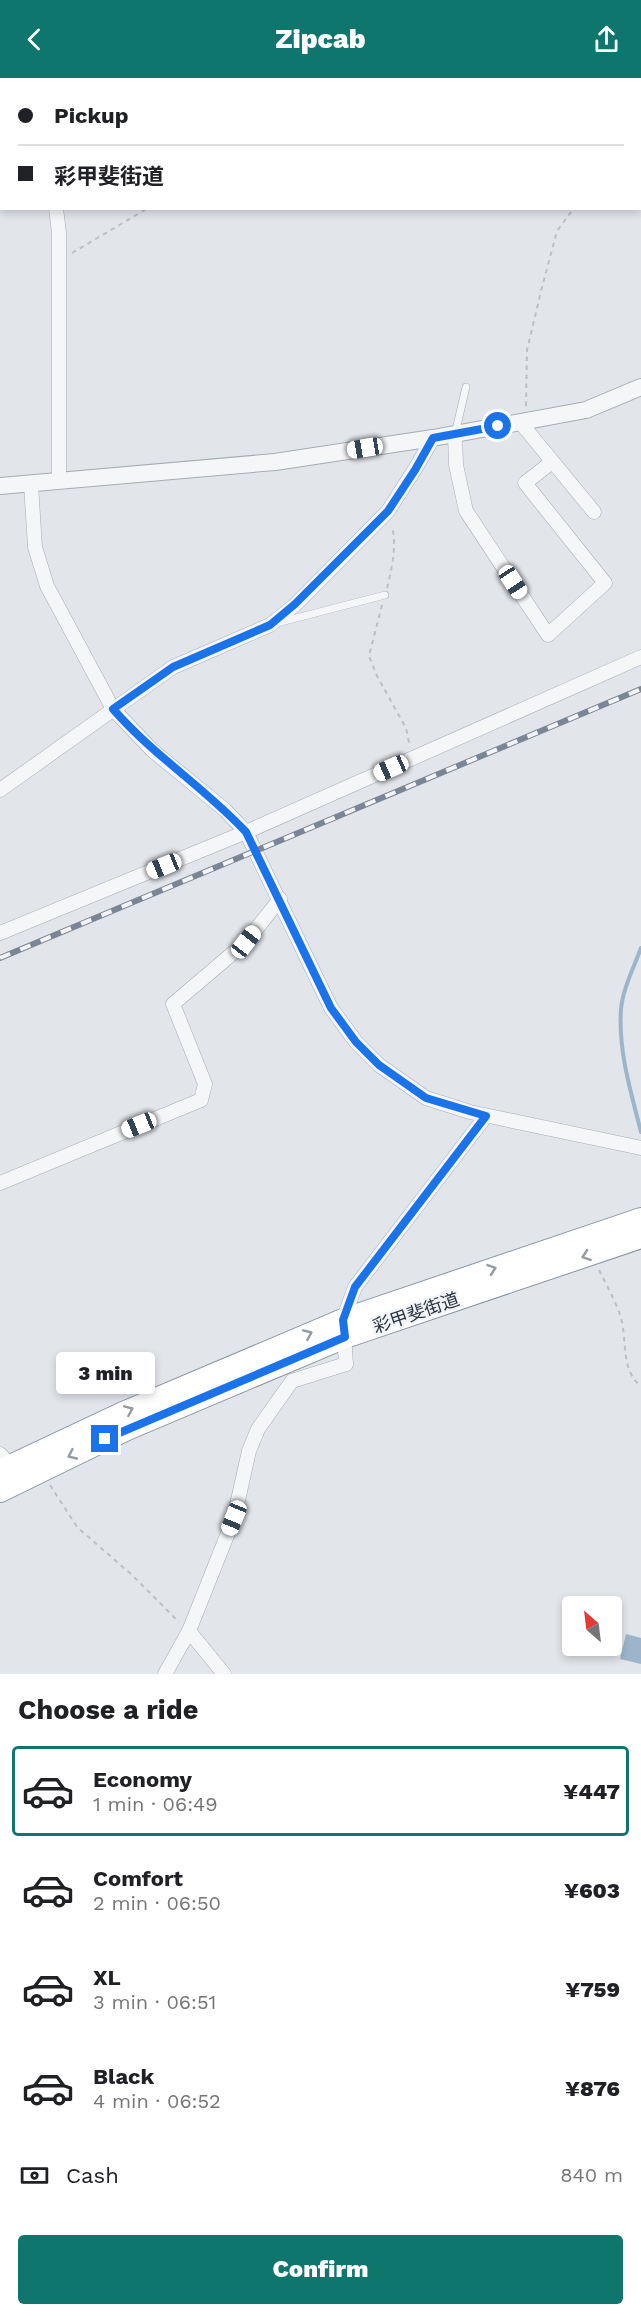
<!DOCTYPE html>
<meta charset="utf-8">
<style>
body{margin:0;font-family:"Work Sans","Noto Sans JP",sans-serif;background:#f2f2f2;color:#202124;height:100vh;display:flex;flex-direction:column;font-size:22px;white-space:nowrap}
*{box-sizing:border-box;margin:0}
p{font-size:20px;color:#757577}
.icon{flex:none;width:33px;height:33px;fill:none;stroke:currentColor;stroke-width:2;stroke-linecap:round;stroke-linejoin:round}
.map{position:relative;height:1596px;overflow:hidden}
.panel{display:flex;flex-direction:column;background:#fff;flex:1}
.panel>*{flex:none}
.banner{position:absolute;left:0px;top:0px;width:642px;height:132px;box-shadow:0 3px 9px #0003;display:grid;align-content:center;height:132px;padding:0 18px;background:#fff}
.needle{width:39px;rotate:332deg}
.controls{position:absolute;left:562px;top:1518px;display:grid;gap:12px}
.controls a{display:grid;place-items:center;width:60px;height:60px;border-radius:6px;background:#fff;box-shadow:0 3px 9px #0003;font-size:30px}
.end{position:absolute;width:27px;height:27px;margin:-14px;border:8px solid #1a73e8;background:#fff;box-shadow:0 0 0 3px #fff}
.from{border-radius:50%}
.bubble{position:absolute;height:42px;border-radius:6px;background:#fff;box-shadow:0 3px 9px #0003;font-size:20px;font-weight:800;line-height:42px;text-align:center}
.car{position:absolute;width:18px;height:36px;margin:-18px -9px;border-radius:8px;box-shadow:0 0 4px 2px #0007;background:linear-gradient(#fff 24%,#345 0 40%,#fff 0 76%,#345 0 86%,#fff 0)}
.banner b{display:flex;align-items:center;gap:21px;height:57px;font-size:22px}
.banner b+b{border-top:2px solid #e0e0e0}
.banner i{width:15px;height:15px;background:#202124}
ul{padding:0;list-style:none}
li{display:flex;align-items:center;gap:18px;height:90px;margin:0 12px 9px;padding:0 6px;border:3px solid transparent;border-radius:6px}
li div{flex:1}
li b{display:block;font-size:22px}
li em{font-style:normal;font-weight:800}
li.current{border-color:#0f766e}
li>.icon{width:54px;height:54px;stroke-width:1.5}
h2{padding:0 18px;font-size:27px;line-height:72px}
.pay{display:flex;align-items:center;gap:15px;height:66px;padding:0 18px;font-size:22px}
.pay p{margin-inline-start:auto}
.button{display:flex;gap:12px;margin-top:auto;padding:12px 18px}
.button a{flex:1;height:69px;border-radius:6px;background:#0f766e;color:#fff;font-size:24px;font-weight:800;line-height:69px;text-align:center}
header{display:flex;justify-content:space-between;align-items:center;height:78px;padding:0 18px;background:#0f766e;color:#fff;font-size:27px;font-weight:800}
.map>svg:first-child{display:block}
</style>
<header><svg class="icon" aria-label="back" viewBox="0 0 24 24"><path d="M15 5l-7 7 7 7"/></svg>Zipcab<svg class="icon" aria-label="share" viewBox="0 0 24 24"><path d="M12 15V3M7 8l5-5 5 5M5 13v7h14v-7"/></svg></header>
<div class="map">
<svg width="641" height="1596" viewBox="0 0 641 1596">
<rect width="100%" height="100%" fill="#e2e5ea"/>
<!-- water -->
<path fill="#9db5ca" d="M626,1556l15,4v26l-21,-5z"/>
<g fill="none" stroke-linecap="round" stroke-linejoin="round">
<!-- stream -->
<g stroke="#9db5ca" stroke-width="4">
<path d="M619,0l1,2"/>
<path d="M640,21h1"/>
<path d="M641,870c-7,19 -18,40 -20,61 -3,42 10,83 20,123"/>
</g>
<!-- service casing -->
<g stroke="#a7acb4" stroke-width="8">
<g id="service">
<path d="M455,356l11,-47"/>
<path d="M277,545l108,-28"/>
</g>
</g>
<!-- minor casing -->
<g stroke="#a7acb4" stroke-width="15">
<g id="minor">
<path d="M0,31l2,5"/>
<path d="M56,130l3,25v248"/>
<path d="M520,344l74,90"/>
<path d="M455,356l1,31 10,46 82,124 57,-52 -80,-100 27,-21"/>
<path d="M31,406l4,63 12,39 66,123 39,41 73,60 21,22 85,176 25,34 23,23 47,33 44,14 171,36"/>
<path d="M0,712l173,-123 97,-42 25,-20 93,-94 27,-42 18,-31"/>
<path d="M0,855l246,-101 395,-175"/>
<path d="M0,1105l201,-83 4,-16 -32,-80 73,-62 34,-43"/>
<path d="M0,1376l15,16"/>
<path d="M189,1553l35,43"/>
<path d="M165,1596l24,-43 45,-113 15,-67 9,-22 34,-48 54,-17 -3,-44 12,-33 131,-171"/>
</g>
</g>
<!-- tertiary casing -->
<g stroke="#a7acb4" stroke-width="18">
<path id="tertiary" d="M0,408l275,-24 158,-24 153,-28 55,-23"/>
</g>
<!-- trunk casing -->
<g stroke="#8993a1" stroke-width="24">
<g id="trunk">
<path d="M0,1393l121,-57 222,-94 298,-101"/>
<path d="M0,1413l127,-62 218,-92 296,-100"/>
</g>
</g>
<!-- path -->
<g stroke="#bcc0c5" stroke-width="2" stroke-dasharray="4.5 4.5" stroke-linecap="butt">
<path d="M499,0v2"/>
<path d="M317,2l2,-2"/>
<path d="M72,175l76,-45"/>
<path d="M526,328l1,-56 14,-59 16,-60 17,-23"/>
<path d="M387,510c5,-20 10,-42 5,-62"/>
<path d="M382,527l-13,51 8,20 29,52 4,19"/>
<path d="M599,1192c8,16 17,32 22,48 6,22 0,54 20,68"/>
<path d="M50,1407l27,42 55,48 47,47"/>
</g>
<!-- service -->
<use href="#service" stroke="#f5f6f8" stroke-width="7"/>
<!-- minor -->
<use href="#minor" stroke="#f5f6f8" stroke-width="14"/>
<!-- tertiary -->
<use href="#tertiary" stroke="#f5f6f8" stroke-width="16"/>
<!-- trunk -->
<use href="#trunk" stroke="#fff" stroke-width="22"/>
<!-- rail casing -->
<g stroke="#7b8694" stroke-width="6">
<path id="rail" d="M0,880l641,-269"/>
</g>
<!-- rail -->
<use href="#rail" stroke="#f2f4f8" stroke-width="4" stroke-dasharray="11" stroke-linecap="butt"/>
</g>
<!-- one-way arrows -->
<defs><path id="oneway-chevron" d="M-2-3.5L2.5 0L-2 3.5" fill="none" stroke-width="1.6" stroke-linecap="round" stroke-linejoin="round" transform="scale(1.5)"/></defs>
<g stroke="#949aa0">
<use href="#oneway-chevron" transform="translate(586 1178) rotate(161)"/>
<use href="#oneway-chevron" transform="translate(492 1191) rotate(-19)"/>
<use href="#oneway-chevron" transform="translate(308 1256) rotate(-23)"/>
<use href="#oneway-chevron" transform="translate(129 1332) rotate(-23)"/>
<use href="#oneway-chevron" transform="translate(72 1377) rotate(155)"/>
</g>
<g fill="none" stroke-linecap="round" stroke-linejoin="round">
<!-- route -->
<path stroke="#1a73e8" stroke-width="8" d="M105,1361l240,-102 -2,-17 12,-33 131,-171 -60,-18 -47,-33 -23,-23 -25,-34 -85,-176c-42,-45 -92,-76 -133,-123l60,-42 97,-42 25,-21 93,-93 27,-41 18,-32 65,-12"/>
</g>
<g text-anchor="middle" stroke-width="5" stroke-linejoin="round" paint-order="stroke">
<!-- street labels -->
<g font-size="18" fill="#2a3442" stroke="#f2f4f8">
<text transform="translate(416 1235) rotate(-19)" y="6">彩甲斐街道</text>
</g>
</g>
</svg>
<div class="controls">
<a><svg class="needle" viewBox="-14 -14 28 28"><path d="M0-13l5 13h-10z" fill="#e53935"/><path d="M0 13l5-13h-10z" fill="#757577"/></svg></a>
</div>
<i class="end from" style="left:498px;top:348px"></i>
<i class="end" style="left:105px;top:1361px"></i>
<div class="bubble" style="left:56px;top:1274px;width:99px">3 min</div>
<i class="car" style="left:365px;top:370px;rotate:261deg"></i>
<i class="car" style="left:513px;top:504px;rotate:147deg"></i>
<i class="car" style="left:391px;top:690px;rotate:246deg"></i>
<i class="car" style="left:164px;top:788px;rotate:248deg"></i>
<i class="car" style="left:246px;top:864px;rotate:38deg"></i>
<i class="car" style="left:139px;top:1047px;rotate:248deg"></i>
<i class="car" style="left:234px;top:1440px;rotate:202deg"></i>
<div class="banner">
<b><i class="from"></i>Pickup</b>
<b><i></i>彩甲斐街道</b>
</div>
</div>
<section class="panel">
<h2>Choose a ride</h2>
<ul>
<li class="current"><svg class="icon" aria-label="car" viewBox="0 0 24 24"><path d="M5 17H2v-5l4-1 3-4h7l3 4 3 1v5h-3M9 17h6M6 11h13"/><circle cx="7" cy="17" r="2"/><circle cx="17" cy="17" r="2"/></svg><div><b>Economy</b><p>1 min · 06:49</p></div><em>¥447</em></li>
<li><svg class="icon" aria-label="car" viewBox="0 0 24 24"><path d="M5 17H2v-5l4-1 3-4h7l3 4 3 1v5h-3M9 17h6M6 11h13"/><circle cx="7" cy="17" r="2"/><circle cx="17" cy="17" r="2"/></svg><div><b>Comfort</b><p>2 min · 06:50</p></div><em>¥603</em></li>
<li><svg class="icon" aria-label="car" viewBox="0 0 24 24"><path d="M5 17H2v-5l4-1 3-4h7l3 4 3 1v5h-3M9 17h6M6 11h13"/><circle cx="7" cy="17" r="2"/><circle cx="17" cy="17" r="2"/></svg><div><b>XL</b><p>3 min · 06:51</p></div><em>¥759</em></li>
<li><svg class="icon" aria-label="car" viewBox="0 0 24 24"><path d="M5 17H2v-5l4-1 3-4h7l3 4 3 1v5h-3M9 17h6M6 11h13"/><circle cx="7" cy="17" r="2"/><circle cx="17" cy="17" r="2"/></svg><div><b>Black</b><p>4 min · 06:52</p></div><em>¥876</em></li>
</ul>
<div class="pay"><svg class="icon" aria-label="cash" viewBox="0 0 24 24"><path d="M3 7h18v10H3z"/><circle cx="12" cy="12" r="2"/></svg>Cash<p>840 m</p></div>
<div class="button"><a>Confirm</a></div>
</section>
